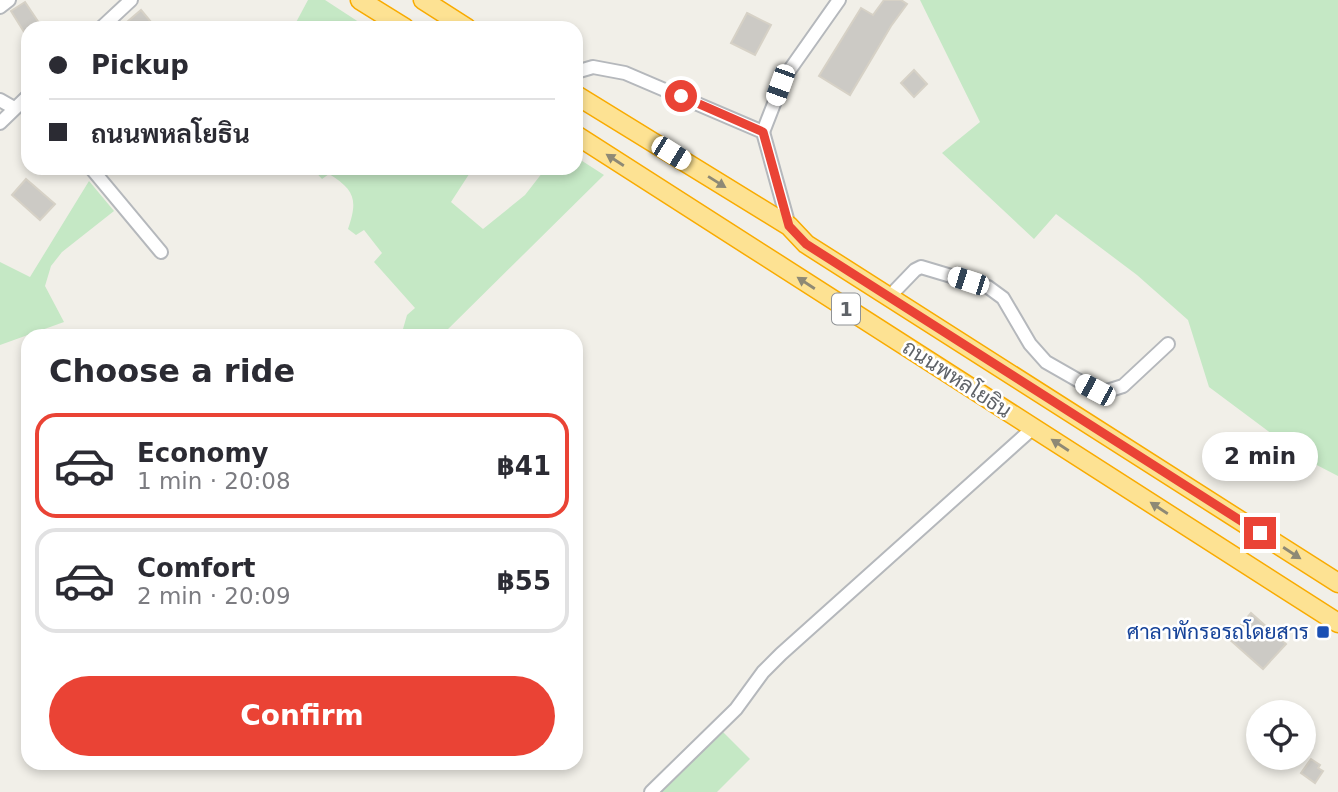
<!DOCTYPE html>
<meta charset="utf-8">
<style>
body{margin:0;font-family:"DejaVu Sans",Sarabun,sans-serif;background:#f7f7f7;color:#2b2b33;height:100vh;display:flex;flex-direction:column;font-size:26px;white-space:nowrap}
*{box-sizing:border-box;margin:0}
p{font-size:23px;color:#7c7c81}
.icon{flex:none;width:38px;height:38px;fill:none;stroke:currentColor;stroke-width:2;stroke-linecap:round;stroke-linejoin:round}
.map{position:relative;flex:1;overflow:hidden}
.side{position:absolute;left:21px;top:329px;width:562px;height:441px;display:flex;flex-direction:column;background:#fff;border-radius:21px;box-shadow:0 4px 10px #0003}
.side>*{flex:none}
.top-card{position:absolute;left:21px;top:21px;width:562px;height:154px;border-radius:21px;box-shadow:0 4px 10px #0003;display:grid;align-content:center;height:154px;padding:0 28px;background:#fff}
.buttons{position:absolute;left:1246px;top:700px;display:grid;gap:14px}
.buttons a{display:grid;place-items:center;width:70px;height:70px;border-radius:50%;background:#fff;box-shadow:0 4px 10px #0003;font-size:35px}
.end{position:absolute;width:32px;height:32px;margin:-16px;border:9px solid #ea4335;background:#fff;box-shadow:0 0 0 4px #fff}
.from{border-radius:50%}
.bubble{position:absolute;height:49px;border-radius:24px;background:#fff;box-shadow:0 4px 10px #0003;font-size:23px;font-weight:800;line-height:49px;text-align:center}
.car{position:absolute;width:21px;height:42px;margin:-21px -10px;border-radius:9px;box-shadow:0 0 5px 2px #0007;background:linear-gradient(#fff 24%,#345 0 40%,#fff 0 76%,#345 0 86%,#fff 0)}
.top-card b{display:flex;align-items:center;gap:24px;height:66px;font-size:26px}
.top-card b+b{border-top:2px solid #e1e1e2}
.top-card i{width:18px;height:18px;background:#2b2b33}
ul{padding:0;list-style:none}
li{display:flex;align-items:center;gap:21px;height:105px;margin:0 14px 10px;padding:0 14px;border:4px solid #e1e1e2;border-radius:21px}
li div{flex:1}
li b{display:block;font-size:26px}
li em{font-style:normal;font-weight:800}
li.current{border-color:#ea4335}
li>.icon{width:63px;height:63px;stroke-width:1.5}
h2{padding:0 28px;font-size:32px;line-height:84px}
.button{display:flex;gap:14px;margin-top:auto;padding:14px 28px}
.button a{flex:1;height:80px;border-radius:42px;background:#ea4335;color:#fff;font-size:28px;font-weight:800;line-height:80px;text-align:center}
.map>svg:first-child{display:block}
</style>
<div class="map">
<svg width="1338" height="792" viewBox="0 0 1338 792">
<rect width="100%" height="100%" fill="#f1efe8"/>
<!-- green -->
<g fill="#c5e8c5">
<path d="M308,0h17l43,28h-75z"/>
<path d="M920,0h418v476l-31,-16 -98,-73 -21,-67 -51,-45 -81,-61 -22,25 -92,-86 38,-31z"/>
<path d="M576,157l28,18 -163,161h-40l6,-21 8,-7 -41,-46 8,-9 -18,-23 -8,5 -8,-6c10,-29 7,-39 -19,-55l-7,5 -10,-11h161l-22,34 32,27 42,-34 21,-27h30z"/>
<path d="M89,181l25,30 -52,41 -11,14 -6,20 19,36 -64,23v-83l30,15z"/>
<path d="M721,730l29,29 -33,33h-61z"/>
</g>
<!-- building -->
<g fill="#cccac5" stroke="#d6d1c6" stroke-width="2">
<path d="M884,0h17l6,4 -16,22 -41,69 -31,-19 42,-68 12,7z"/>
<path d="M25,2l14,21 -15,9 -13,-21z"/>
<path d="M141,10l15,18h-36z"/>
<path d="M747,13l24,12 -16,30 -24,-12z"/>
<path d="M914,70l13,14 -13,13 -13,-14z"/>
<path d="M26,179l29,25 -15,16 -28,-25z"/>
<path d="M1251,613l35,31 -23,25 -34,-30z"/>
<path d="M1311,759l9,6 -2,3 5,3 -8,12 -14,-10z"/>
</g>
<g fill="none" stroke-linecap="round" stroke-linejoin="round">
<!-- minor casing -->
<g stroke="#b5b8bc" stroke-width="16">
<g id="minor">
<path d="M0,7l9,-7"/>
<path d="M101,28l30,-28"/>
<path d="M576,72l17,-5 32,6 138,59 26,94"/>
<path d="M0,100l14,8"/>
<path d="M0,123l28,-27"/>
<path d="M763,132l21,-54 55,-78"/>
<path d="M91,168l70,84"/>
<path d="M889,297l26,-27 6,-3 67,20 15,11 27,46 16,18 49,28 12,1 16,-5 45,-42"/>
<path d="M651,792l85,-83 27,-37 18,-18 252,-226"/>
</g>
</g>
<!-- highway casing -->
<g stroke="#f9ab00" stroke-width="21">
<g id="highway">
<path d="M360,0l45,28"/>
<path d="M423,0l44,28"/>
<path d="M576,95l213,131 17,18 532,339"/>
<path d="M576,135l762,488"/>
</g>
</g>
<!-- minor -->
<use href="#minor" stroke="#fff" stroke-width="12"/>
<!-- highway -->
<use href="#highway" stroke="#fde293" stroke-width="18"/>
</g>
<!-- one-way arrows -->
<defs><path id="oneway-solid" d="M-6-.8H1V-3.2L6.5 0L1 3.2V.8H-6Z" transform="scale(1.75)"/></defs>
<g fill="#8e8975">
<use href="#oneway-solid" transform="translate(615 160) rotate(-147)"/>
<use href="#oneway-solid" transform="translate(717 182) rotate(32)"/>
<use href="#oneway-solid" transform="translate(806 283) rotate(-147)"/>
<use href="#oneway-solid" transform="translate(1060 445) rotate(-147)"/>
<use href="#oneway-solid" transform="translate(1159 508) rotate(-147)"/>
<use href="#oneway-solid" transform="translate(1292 553) rotate(33)"/>
</g>
<g fill="none" stroke-linecap="round" stroke-linejoin="round">
<!-- route -->
<path stroke="#ea4335" stroke-width="9" d="M681,96l82,36 26,94 17,18 454,289"/>
</g>
<!-- markers -->
<rect fill="#1a4fb4" stroke="#fff" stroke-width="2.5" x="1316" y="625" width="14" height="14" rx="3.5"/>
<g text-anchor="middle" stroke-width="5" stroke-linejoin="round" paint-order="stroke">
<!-- shield labels -->
<rect fill="#fff" stroke="#8f9295" stroke-width="2" x="832" y="293.5" width="28" height="31" rx="5"/>
<g font-size="19" font-weight="bold" fill="#5f6368">
<text x="846" y="316">1</text>
</g>
<!-- street labels -->
<g font-size="21" fill="#5f6368" stroke="#fff">
<text transform="translate(957 379) rotate(33)" y="7">ถนนพหลโยธิน</text>
</g>
<!-- transit labels -->
<g font-size="21" fill="#164399" stroke="#fff" text-anchor="end">
<text x="1309" y="639">ศาลาพักรอรถโดยสาร</text>
</g>
</g>
</svg>
<div class="buttons">
<a><svg class="icon" aria-label="locate" viewBox="0 0 24 24"><circle cx="12" cy="12" r="6"/><path d="M12 2v4M12 18v4M2 12h4M18 12h4"/></svg></a>
</div>
<i class="end from" style="left:681px;top:96px"></i>
<i class="end" style="left:1260px;top:533px"></i>
<div class="bubble" style="left:1202px;top:432px;width:116px">2 min</div>
<i class="car" style="left:780px;top:85px;rotate:200deg"></i>
<i class="car" style="left:671px;top:153px;rotate:122deg"></i>
<i class="car" style="left:968px;top:281px;rotate:288deg"></i>
<i class="car" style="left:1095px;top:390px;rotate:298deg"></i>
<div class="top-card">
<b><i class="from"></i>Pickup</b>
<b><i></i>ถนนพหลโยธิน</b>
</div>
<section class="side">
<h2>Choose a ride</h2>
<ul>
<li class="current"><svg class="icon" aria-label="car" viewBox="0 0 24 24"><path d="M5 17H2v-5l4-1 3-4h7l3 4 3 1v5h-3M9 17h6M6 11h13"/><circle cx="7" cy="17" r="2"/><circle cx="17" cy="17" r="2"/></svg><div><b>Economy</b><p>1 min · 20:08</p></div><em>฿41</em></li>
<li><svg class="icon" aria-label="car" viewBox="0 0 24 24"><path d="M5 17H2v-5l4-1 3-4h7l3 4 3 1v5h-3M9 17h6M6 11h13"/><circle cx="7" cy="17" r="2"/><circle cx="17" cy="17" r="2"/></svg><div><b>Comfort</b><p>2 min · 20:09</p></div><em>฿55</em></li>
</ul>
<div class="button"><a>Confirm</a></div>
</section>
</div>
